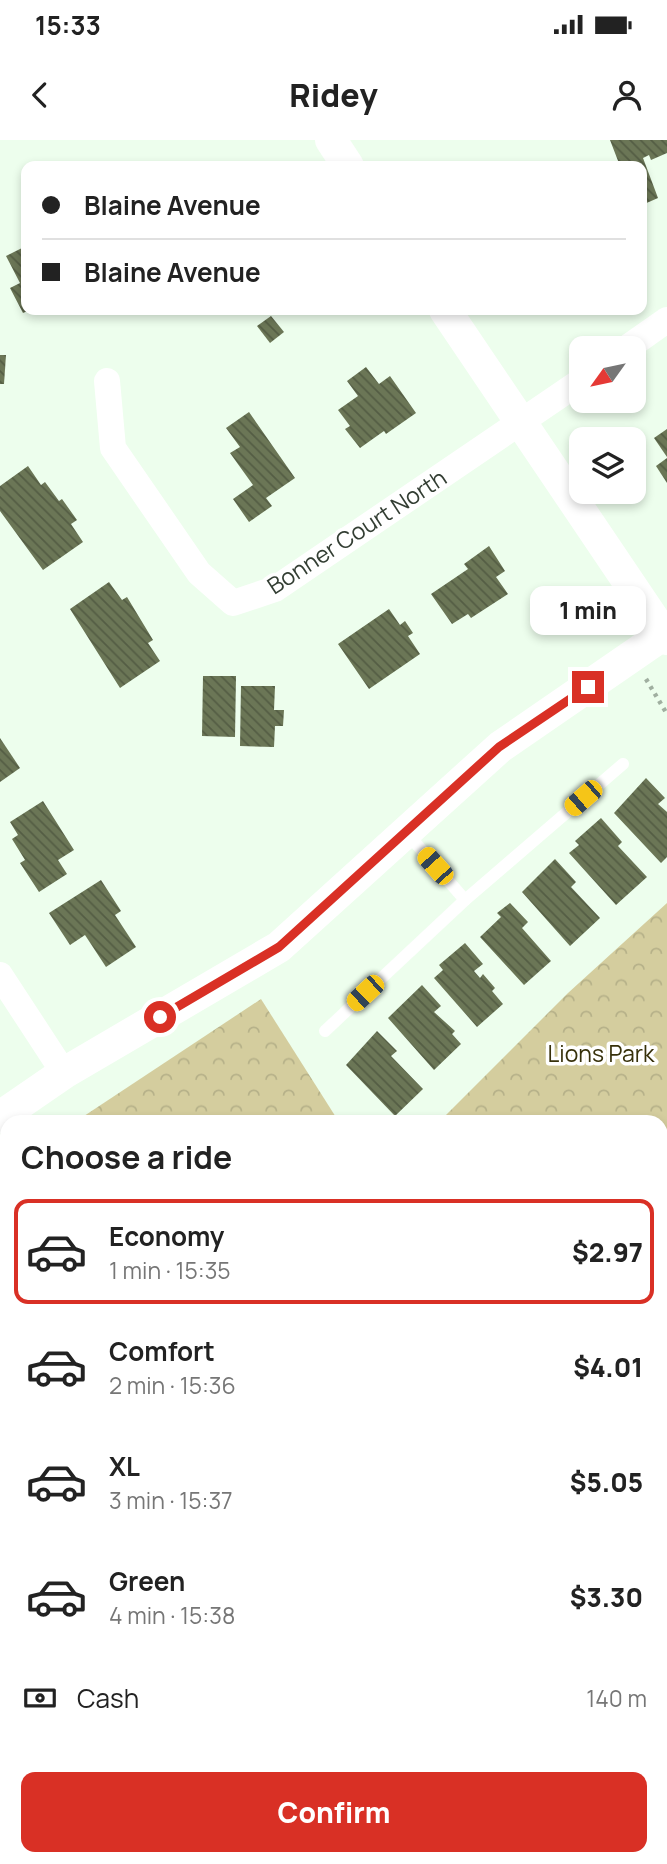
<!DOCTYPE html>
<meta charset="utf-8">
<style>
body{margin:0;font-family:Manrope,sans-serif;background:#f2f2f2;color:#222;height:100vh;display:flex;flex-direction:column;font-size:26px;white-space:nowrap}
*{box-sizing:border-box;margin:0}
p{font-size:23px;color:#767676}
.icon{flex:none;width:38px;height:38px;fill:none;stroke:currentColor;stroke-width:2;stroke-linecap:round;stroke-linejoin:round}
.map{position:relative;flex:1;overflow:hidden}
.panel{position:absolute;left:0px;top:975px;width:668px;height:751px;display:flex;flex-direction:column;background:#fff;border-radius:21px 21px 0 0;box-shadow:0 4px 10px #0003}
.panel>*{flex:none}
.banner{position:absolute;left:21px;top:21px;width:626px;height:154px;border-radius:14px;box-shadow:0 4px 10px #0003;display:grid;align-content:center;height:154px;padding:0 21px;background:#fff}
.needle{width:46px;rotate:237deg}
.buttons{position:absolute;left:569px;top:196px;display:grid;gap:14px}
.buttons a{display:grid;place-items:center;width:77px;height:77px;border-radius:14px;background:#fff;box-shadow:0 4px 10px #0003;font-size:35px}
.end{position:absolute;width:32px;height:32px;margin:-16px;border:9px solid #d93025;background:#fff;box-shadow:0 0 0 4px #fff}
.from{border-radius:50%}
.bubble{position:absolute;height:49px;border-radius:14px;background:#fff;box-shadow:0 4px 10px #0003;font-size:23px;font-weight:800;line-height:49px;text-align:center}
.car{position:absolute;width:21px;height:42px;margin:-21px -10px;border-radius:9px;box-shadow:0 0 5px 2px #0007;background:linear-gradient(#f5c518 24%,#345 0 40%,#f5c518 0 76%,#345 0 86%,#f5c518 0)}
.banner b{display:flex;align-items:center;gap:24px;height:66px;font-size:26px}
.banner b+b{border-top:2px solid #e0e0e0}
.banner i{width:18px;height:18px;background:#222}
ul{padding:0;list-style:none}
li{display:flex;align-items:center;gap:21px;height:105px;margin:0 14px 10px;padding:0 7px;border:4px solid transparent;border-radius:14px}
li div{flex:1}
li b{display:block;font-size:26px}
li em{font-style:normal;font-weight:800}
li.on{border-color:#d93025}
li>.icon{width:63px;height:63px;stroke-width:1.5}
h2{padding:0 21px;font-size:32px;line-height:84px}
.pay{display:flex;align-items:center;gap:18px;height:77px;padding:0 21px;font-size:26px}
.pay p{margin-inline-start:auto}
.action{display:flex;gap:14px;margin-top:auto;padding:14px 21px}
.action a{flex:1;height:80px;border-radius:14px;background:#d93025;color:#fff;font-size:28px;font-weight:800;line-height:80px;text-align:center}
.status{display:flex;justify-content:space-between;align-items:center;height:49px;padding:0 35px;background:#fff;direction:ltr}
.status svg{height:19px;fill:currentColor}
header{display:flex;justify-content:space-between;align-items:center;height:91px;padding:0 21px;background:#fff;font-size:32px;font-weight:800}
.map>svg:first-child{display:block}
</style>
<div class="status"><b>15:33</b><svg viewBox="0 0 49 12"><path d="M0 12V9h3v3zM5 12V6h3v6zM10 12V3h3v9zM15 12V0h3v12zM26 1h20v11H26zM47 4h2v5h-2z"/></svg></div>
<header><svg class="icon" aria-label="back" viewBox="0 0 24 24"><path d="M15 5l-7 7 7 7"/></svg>Ridey<svg class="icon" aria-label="person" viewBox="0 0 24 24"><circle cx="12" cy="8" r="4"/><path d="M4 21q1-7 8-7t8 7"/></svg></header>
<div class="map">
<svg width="667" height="1724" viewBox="0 0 667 1724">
<defs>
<pattern id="park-crowns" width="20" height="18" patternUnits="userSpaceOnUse" patternTransform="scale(1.75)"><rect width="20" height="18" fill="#d4cd9e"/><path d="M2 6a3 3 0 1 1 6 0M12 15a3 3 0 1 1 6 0" fill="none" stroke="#b6b189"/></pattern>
<pattern id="building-back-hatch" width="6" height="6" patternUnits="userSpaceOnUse" patternTransform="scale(1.75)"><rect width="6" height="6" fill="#6b7656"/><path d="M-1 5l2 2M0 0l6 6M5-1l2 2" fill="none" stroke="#545d44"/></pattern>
</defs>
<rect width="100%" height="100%" fill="#edfeed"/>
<!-- park -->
<g fill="url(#park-crowns)">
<path d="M667,763v961h-667v-693l7,-5v692h655v-736h-223l129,-129z"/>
<path d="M261,859l78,123h-264z"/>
</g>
<!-- water -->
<path fill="#79b6b2" d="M662,1258l5,3v463h-336l-6,-5 337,-1z"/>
<!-- building -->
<g fill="url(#building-back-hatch)">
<path d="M610,0h57v13l-16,7 -2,-5 -6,3 15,40 -16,7v-39h-22z"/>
<path d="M26,106v64h4l-7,3 -13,-25 10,-5 -14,-27z"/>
<path d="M271,176l13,16 -14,11 -13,-17z"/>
<path d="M0,215h6l-2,29h-4z"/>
<path d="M366,227l13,17 11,-8 26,37 -30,21 -2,-3 -24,17 -15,-19 5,-3 -12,-16 20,-14 -11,-15z"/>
<path d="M249,272l46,66 -29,20 6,8 -23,16 -16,-23 20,-14 -23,-32 10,-6 -14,-19z"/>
<path d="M667,289v28l-13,-19z"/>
<path d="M667,318v25l-11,-17z"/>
<path d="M28,326l13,19 4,-3 14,19 3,-2 15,21 -6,4 12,18 -40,28 -43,-59v-25z"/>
<path d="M489,406l16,25 -9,6 12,17 -37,24 -3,-4 -16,10 -21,-30 37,-25 -4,-5z"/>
<path d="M109,442l13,18 5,-3 26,43 -5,3 12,18 -40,27 -50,-79z"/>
<path d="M389,469l11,16 5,-4 8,12 -5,3 12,18 -51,35 -31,-45z"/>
<path d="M203,536h33l-1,61 -33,-1z"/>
<path d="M241,546h34l-1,24h10l-1,16h-8l-1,21 -34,-1z"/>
<path d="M0,598l20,30 -20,14z"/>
<path d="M646,638l19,20 -7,6 9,8v45l-6,6 -47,-50z"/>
<path d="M43,661l31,49 -16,10 9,14 -28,18 -19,-29 5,-3 -13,-21 6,-4 -8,-13z"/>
<path d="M601,678l21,24 -4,4 29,31 -31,28 -47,-52 10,-8 -4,-4z"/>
<path d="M555,719l21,23 -5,5 29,31 -30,28 -48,-54z"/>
<path d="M101,740l20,31 -6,4 21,32 -30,20 -21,-32 -15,10 -21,-32z"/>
<path d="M510,763l18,19 -6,6 29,33 -27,24 -44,-48 21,-20 -4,-4z"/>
<path d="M465,803l18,21 -9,7 6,7 3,-4 12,14 -3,3 11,13 -26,23 -43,-49 9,-8 -4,-5z"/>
<path d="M422,845l19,21 -7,6 21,19 -3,3 9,10 -27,26 -46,-52z"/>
<path d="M377,891l20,20 -6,5 32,33 -28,27 -49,-51z"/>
</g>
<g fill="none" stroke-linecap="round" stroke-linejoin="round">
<!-- path -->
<g stroke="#a0afa0" stroke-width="4.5" stroke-dasharray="3.5 5" stroke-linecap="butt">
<path d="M646,539l21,35"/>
<path d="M662,1165l5,3"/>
<path d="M260,1718l5,6"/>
</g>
<!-- service -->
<g stroke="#fff" stroke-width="12">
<path d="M465,760l158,-136"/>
<path d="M325,891l140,-131 -59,-68"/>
</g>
<!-- minor -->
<g stroke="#fff" stroke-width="26">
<path d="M627,208l40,-28"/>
<path d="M107,241l6,67 86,125 34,30 42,-14 306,-208"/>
<path d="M0,835l64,98"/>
</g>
<!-- tertiary -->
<g stroke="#fff" stroke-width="32">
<path d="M331,0l17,26"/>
<path d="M445,170l222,329"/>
<path d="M0,977l64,-44 215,-126 221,-200 167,-115"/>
</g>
</g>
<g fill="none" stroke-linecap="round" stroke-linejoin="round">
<!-- route -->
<path stroke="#d93025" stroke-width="9" d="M160,877l119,-70 220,-200 89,-60"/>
</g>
<g text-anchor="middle" stroke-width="7" stroke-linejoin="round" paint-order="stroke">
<!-- street labels -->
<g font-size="23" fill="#333e33" stroke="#fff">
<text transform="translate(357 392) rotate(-33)" y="8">Bonner Court North</text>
</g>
<!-- park labels -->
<g font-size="23" fill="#37310a" stroke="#fff">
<text x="601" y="922">Lions Park</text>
</g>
</g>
</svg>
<div class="buttons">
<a><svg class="needle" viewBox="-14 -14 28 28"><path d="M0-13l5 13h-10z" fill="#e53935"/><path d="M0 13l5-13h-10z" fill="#767676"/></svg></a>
<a><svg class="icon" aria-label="layers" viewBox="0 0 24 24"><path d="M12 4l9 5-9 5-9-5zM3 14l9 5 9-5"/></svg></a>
</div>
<i class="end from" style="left:160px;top:877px"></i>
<i class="end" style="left:588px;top:547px"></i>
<div class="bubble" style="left:530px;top:446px;width:116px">1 min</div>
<i class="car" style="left:583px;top:658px;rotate:229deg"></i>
<i class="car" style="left:435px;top:726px;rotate:318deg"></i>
<i class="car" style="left:365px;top:853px;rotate:227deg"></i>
<div class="banner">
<b><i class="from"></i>Blaine Avenue</b>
<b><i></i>Blaine Avenue</b>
</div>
<section class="panel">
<h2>Choose a ride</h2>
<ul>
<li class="on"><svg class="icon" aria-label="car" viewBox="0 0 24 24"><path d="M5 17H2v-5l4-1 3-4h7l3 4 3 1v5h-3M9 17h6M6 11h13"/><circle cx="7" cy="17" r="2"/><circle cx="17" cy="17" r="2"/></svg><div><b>Economy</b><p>1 min · 15:35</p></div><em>$2.97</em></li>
<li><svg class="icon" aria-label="car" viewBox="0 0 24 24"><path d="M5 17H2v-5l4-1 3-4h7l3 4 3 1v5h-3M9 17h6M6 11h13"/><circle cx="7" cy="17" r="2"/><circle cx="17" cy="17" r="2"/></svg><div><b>Comfort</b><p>2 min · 15:36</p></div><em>$4.01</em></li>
<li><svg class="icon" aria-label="car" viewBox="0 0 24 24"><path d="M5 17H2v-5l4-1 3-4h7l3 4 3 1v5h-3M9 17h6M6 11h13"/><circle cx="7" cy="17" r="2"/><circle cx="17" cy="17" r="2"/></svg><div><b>XL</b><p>3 min · 15:37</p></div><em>$5.05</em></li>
<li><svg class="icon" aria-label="car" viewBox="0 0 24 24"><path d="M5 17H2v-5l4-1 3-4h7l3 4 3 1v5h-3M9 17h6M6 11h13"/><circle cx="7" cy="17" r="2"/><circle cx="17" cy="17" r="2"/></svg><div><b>Green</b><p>4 min · 15:38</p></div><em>$3.30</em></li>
</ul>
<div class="pay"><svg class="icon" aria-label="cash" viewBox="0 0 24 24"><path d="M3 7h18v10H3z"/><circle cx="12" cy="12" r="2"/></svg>Cash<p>140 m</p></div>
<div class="action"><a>Confirm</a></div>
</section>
</div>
